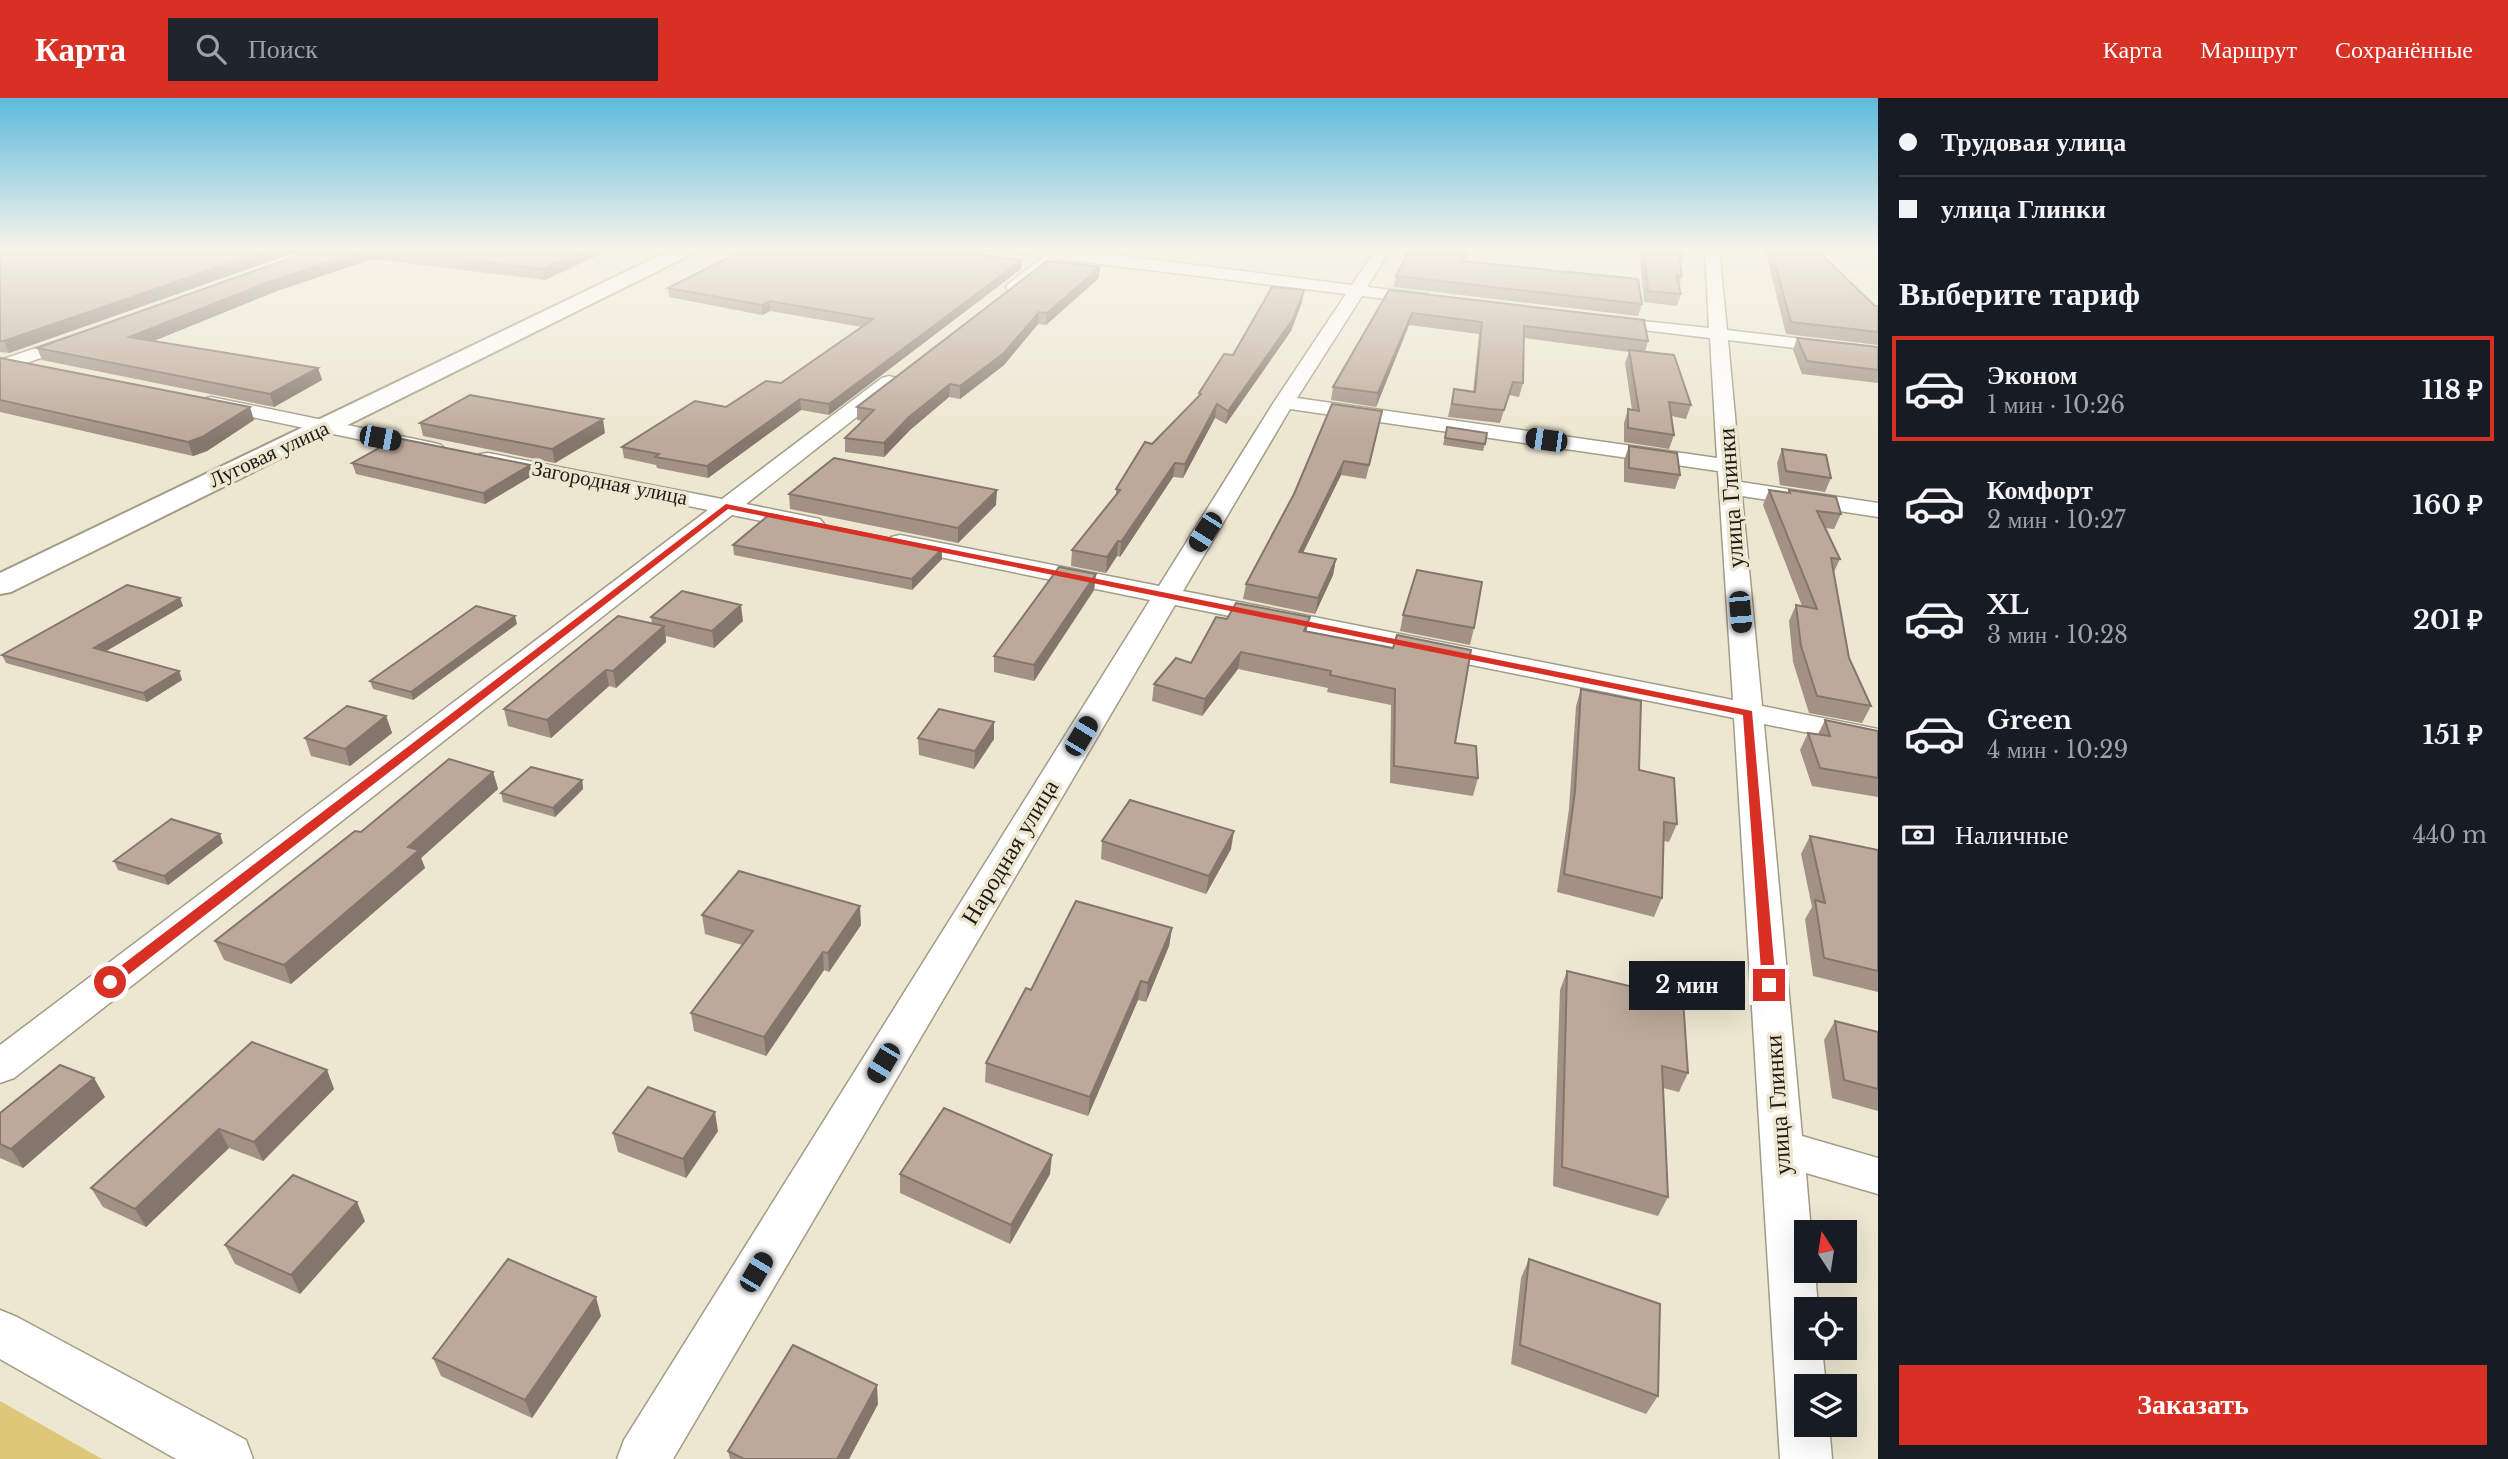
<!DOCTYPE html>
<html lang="ru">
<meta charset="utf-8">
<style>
body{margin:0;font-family:"Libre Baskerville",serif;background:#20242c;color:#f1f3f6;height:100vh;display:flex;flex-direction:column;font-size:26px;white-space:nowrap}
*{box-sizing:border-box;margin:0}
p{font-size:23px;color:#9ea1a6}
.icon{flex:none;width:38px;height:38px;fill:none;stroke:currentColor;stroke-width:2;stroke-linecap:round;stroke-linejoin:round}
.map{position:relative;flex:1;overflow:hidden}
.side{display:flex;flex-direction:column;background:#171b24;width:630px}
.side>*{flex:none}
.banner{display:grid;align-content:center;height:154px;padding:0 21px;background:#171b24}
.needle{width:46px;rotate:348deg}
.tools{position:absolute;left:1794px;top:1122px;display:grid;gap:14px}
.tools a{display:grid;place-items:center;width:63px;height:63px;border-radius:0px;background:#171b24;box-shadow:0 7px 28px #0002;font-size:35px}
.end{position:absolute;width:32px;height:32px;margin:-16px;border:9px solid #d93025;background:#fff;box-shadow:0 0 0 4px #fff}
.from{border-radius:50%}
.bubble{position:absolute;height:49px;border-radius:0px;background:#171b24;box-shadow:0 7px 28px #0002;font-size:23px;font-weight:700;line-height:49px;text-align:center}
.car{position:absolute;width:21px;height:42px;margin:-21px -10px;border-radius:9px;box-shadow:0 0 5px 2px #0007;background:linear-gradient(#222 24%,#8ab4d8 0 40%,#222 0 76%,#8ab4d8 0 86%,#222 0)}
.banner b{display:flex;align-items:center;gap:24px;height:66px;font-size:26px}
.banner b+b{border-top:2px solid #363941}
.banner i{width:18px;height:18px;background:#f1f3f6}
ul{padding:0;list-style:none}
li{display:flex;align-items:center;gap:21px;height:105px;margin:0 14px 10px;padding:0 7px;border:4px solid transparent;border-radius:0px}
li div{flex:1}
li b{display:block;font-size:26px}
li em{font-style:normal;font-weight:700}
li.active{border-color:#d93025}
li>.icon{width:63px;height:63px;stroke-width:1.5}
h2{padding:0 21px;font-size:32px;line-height:84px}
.pay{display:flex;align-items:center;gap:18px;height:77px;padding:0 21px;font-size:26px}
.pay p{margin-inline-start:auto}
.button{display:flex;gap:14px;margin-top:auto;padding:14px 21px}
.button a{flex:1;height:80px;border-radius:0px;background:#d93025;color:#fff;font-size:28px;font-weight:700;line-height:80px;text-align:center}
header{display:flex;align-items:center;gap:42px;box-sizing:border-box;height:98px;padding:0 35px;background:#d93025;color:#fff}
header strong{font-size:33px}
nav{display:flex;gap:38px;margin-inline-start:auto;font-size:24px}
.search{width:490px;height:63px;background:#20242c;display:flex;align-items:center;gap:18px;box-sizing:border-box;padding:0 24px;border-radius:0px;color:#9ea1a6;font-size:26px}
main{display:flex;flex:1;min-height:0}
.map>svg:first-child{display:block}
</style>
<header>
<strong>Карта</strong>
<div class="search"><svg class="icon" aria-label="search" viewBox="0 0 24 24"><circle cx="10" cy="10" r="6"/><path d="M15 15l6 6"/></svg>Поиск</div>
<nav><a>Карта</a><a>Маршрут</a><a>Сохранённые</a></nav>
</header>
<main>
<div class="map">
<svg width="1878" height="1361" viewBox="0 0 1878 1361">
<rect width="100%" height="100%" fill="#ede7d1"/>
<!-- green -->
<path fill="#dfc77a" d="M0,1303l102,58h-102z"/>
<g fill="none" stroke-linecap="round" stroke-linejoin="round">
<!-- minor casing -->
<g stroke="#a29c87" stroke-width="3">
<g id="minor">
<path d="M1009,151h60l283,36 24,-36h15l-24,38 61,7 8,5 -8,5 -66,-8 -65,102 420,60 -7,-120 -109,-13 -9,-5 3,-4 114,12 -4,-79h14l8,81 151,18v10l-150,-18 13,142 137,21v14l-136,-21 20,210 116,23v18l-114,-23 38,412 76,22v36l-72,-21 5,59h-5v38h9l3,39h-12v39h16l4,38h-20v38h23l3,35h-52l-46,-741 -559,-113 -502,854h-56l7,-19 526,-840 -250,-51 -9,-2 -3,-5 3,-5 9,-2 259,51 115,-184 72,-108 -287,-35 -39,31h-12l-2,-3 2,-3 35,-27 -27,-4zM1290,311l428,62 15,229 -550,-109z"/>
<path d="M78,236l6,1 3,4 -3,4 -84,29v-12z"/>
<path d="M889,278l7,2 3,4 -3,4 -150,118 74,15 4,5 -4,5 -8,2 -80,-16 -718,563 -14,5v-38l708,-535 -220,-45 -8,-1 -3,-5 3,-5 8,-1 234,46 160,-121z"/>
<path d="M211,299l223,46 7,2 4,4 -4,4 -7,2 -230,-48 -3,-4 3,-4z"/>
<path d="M0,1212l17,7 229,123 7,19h-77l-176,-100z"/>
</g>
</g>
<!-- tertiary casing -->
<g stroke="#a29c87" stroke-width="4">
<path id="tertiary" d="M673,151h24l-3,4 -683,339 -11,2v-21z"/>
</g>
<!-- minor -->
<use href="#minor" fill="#fff" fill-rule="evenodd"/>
<!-- tertiary -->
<use href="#tertiary" fill="#fff" fill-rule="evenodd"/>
</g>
<!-- wall -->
<g fill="#a29184">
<path d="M0,151h305l-296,104 -9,-1z"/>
<path d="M316,151h295l-66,31 -173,-21 -95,32 -124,50 165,27 4,12 -48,27 -232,-47 -5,-12z"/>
<path d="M1410,151h59l-6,12 179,43 -4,12 -244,-29 2,-11z"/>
<path d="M1639,151h42l1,9 -2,6 2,12 -3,10 2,8 -4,12 -33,-4z"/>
<path d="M1765,151h57l3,9 50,48h3v39l-92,-11z"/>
<path d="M981,158l41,4 -1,9 -192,146 -28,-5 -93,68 -51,-10 -1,-3 -32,-7 -2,-11 104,-40 55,-24 81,-56 -92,-16 -8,4 -93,-18 -1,-9z"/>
<path d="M1099,180l-53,47 -8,-1 -34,41 -44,34 -11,-2 -39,33 -26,27 -39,-5v-14l17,-17 -5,-1v-13z"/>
<path d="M1304,192l-2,12 -11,29 -65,93 -11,-6 -32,60 -10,-1 -53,80 -3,-1 -11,17 -35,-7 1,-16 44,-55v-6l36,-45 46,-48 1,-3 34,-38z"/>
<path d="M1389,192l259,51 -3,11 46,53 -5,14 -15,-3 3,19 -5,14 -45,-7v-19l4,-14 4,1 -7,-47 4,-11 -105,-14 -1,45 -4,14 -10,-2 -9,28 -52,-6 6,-28 19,3 6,-58 -70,-9 -33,82 -45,-7 2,-13z"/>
<path d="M1797,240l81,9v36l-76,-9 -9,-24z"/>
<path d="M0,260l254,62 -47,31 -14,5 -193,-44z"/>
<path d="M420,325l185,10 -50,30 -132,-27z"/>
<path d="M1379,327l-13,54 -25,-4 -38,78 33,6 -3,16 -18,39 -72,-15 3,-15 48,-90z"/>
<path d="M1447,329l38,17 -2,7 -40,-6z"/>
<path d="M1629,348l51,29 -5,14 -51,-7v-22z"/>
<path d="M1782,351l49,29 -6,14 -45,-7 -3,-22z"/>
<path d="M352,365l178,2 2,11 -47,28 -129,-30z"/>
<path d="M1769,392l19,3 1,-3 52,24 -7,15 -9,-1 15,31 -6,13 15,86 22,48 -9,17 -53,-10 -16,-51 -4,-41 7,-16 6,1 -39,-101z"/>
<path d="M789,396l207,11 -38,38 -168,-34z"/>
<path d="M733,447l209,14 -30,31 -178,-35z"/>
<path d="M1096,476l-2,16 -60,91 -40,-9v-16z"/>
<path d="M180,500l3,8 -77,45 73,20 3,9 -35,22 -141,-39 -4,-8z"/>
<path d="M1403,517l71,13 -4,17 -70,-14z"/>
<path d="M651,519l92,4 -29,27 -48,-12v6l-50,46 -7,-2 -58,52 -43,-12 -4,-17 148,-86z"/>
<path d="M1227,521l80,12 86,17 85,130 -5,18 -83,-13 1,-78 -64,-13 1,-4 -90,-19 -36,47 -50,-15 2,-17 37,-21z"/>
<path d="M517,526l-104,76 -40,-11 -3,-8z"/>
<path d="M1581,591l96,135 -8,18 -5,-1 -2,57 -8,19 -97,-25 12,-83 7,-103z"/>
<path d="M386,618l6,17 -42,33 -39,-10 -6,-18z"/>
<path d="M1825,622l53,11v66l-66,-11 -12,-36 8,-17 10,1z"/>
<path d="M918,640l76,1 -20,30 -55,-14z"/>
<path d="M493,674l5,17 -77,69 4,10 -134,116 -67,-24 -9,-19 146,-109z"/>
<path d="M582,682l1,9 -28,28 -52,-15 -2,-9z"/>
<path d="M1810,738l68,14v142l-65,-16 -8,-57 7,-12 -11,-53z"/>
<path d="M1102,743l129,8 -25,45 -105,-35z"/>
<path d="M223,745l-55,42 -50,-15 -4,-9z"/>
<path d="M702,817l159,10 -32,47 -5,-2 -58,86 -72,-25 -3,-18 51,-68 -37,-11z"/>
<path d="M1172,830l-3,18 -23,56 -8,-2 -50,116 -103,-34 1,-19 45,-73z"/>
<path d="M1567,873l121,102 -9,19 -16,-4 5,109 -10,19 -105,-30 7,-196z"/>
<path d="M1835,923l43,11v79l-46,-13 -8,-58z"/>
<path d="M327,972l7,19 -71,72 -34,-13 -83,79 -43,-20 -12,-19z"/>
<path d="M105,999l-82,71 -23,-10v-45z"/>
<path d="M718,1033l-32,47 -68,-26 -5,-19z"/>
<path d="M900,1076h150l-40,70 -110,-51z"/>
<path d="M365,1123l-65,73 -65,-30 -10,-19z"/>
<path d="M1529,1161l129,137 -12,18 -135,-50 10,-86z"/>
<path d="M601,1218l-69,102 -91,-42 -8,-18z"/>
<path d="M878,1306l-29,55h-119l-2,-8z"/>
</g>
<!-- shaded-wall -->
<g fill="#84766c">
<path d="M272,151h33l-296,104 -5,-12z"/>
<path d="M370,151l2,10 -95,32 -143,58 -5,-12 145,-57z"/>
<path d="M587,151h24l-66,31 -2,-11z"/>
<path d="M977,151h14l-23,14 1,-9z"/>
<path d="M1466,151h3l-10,23 2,-11z"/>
<path d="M1022,162l-1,9 -192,146v-11z"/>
<path d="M1100,169l-1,11 -53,47 1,-12z"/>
<path d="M1304,192l-2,12 -11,29 -65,93 2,-13z"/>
<path d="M770,203v10l-8,4v-10z"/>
<path d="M1039,214l-1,12 -34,41 -44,34v-13z"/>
<path d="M1412,215l-3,12 -33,82 2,-14z"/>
<path d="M318,270l4,12 -48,27 -4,-13z"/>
<path d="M950,286l-1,13 -39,33 -26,27v-14l25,-26z"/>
<path d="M800,301l1,11 -93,68 -1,-12z"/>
<path d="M1217,306l-2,14 -32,60 2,-14z"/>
<path d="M250,309l4,13 -47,31 -14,5 -5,-14z"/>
<path d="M603,321l2,14 -50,30 -3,-14z"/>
<path d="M1344,363l-3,14 -45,92 3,-15z"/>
<path d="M1175,365l-2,14 -53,80 1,-15z"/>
<path d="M530,367l2,11 -47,28 -2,-11z"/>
<path d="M997,392l-1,15 -38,38v-15z"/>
<path d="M1118,443l-1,15 -11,17 1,-16z"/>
<path d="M942,451v10l-30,31v-11z"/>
<path d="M1336,461l-3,16 -18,39 3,-16z"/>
<path d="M1096,476l-2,16 -60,91v-16z"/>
<path d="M180,500l3,8 -85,50 -4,-8z"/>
<path d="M741,507l2,16 -29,27 -2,-17z"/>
<path d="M515,518l2,8 -104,76 -2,-8z"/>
<path d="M1310,519l-4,16 -2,-2z"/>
<path d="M664,528l2,16 -50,46 -3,-17z"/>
<path d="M1241,554l-3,17 -36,47 3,-17z"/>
<path d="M606,572l3,16 -58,52 -4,-18z"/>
<path d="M179,573l3,9 -35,22 -4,-9z"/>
<path d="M386,618l6,17 -42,33 -5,-17z"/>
<path d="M994,624v17l-20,30 1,-18z"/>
<path d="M493,674l5,17 -77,69 4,10 -134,116 -7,-19 124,-118z"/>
<path d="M582,682l1,9 -28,28 -2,-9z"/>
<path d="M1234,733l-3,18 -25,45 3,-18z"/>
<path d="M220,736l3,9 -55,42 -4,-9z"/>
<path d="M860,808l1,19 -32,47 -1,-19z"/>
<path d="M1172,830l-3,18 -23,56 2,-19z"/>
<path d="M823,854l1,18 -58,86 -2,-19z"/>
<path d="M1141,883l-3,19 -50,116 2,-19z"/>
<path d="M327,972l7,19 -71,72 -9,-19z"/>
<path d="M94,980l11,19 -82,71 -12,-19z"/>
<path d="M715,1014l3,19 -32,47 -3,-19z"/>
<path d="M219,1031l10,19 -83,79 -11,-18z"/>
<path d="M1052,1057l-2,19 -40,70 1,-19z"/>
<path d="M357,1104l8,19 -65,73 -9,-19z"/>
<path d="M596,1199l5,19 -69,102 -7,-18z"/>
<path d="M877,1287l1,19 -29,55h-12z"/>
</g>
<!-- building -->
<g fill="#bca99a" stroke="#84766c" stroke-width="2">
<path d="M0,151h272l-268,92h-4z"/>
<path d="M316,151h53l-95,31 -145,57 189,31 -48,26 -233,-46z"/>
<path d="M372,151h215l-44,20z"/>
<path d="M745,151h232l-8,5 53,6 -193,144 -29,-5 -93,67 -52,-9 4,-3 -37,-7 73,-46 31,6 40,-26 15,2 92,-64 -103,-18 -8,4 -94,-17z"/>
<path d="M1410,151h56l-5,12 177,18 4,25 -246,-28z"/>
<path d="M1644,151h37l1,9h-3l3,18 -6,-1 5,19 -33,-3z"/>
<path d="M1771,151h51l3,9 50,48h3v26l-87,-10z"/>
<path d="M1047,163l53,6 -53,46 -8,-1 -35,41 -44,33 -10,-2 -41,33 -25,26 -39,-5 29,-28 -17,-3z"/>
<path d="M1272,189l32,3 -11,29 -65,92 -11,-7 -32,60 -10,-1 -54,79 -3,-1 -11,16 -35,-7 48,-60 -4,-1 29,-47 7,2 49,-50 -2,-1 25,-39 9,1z"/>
<path d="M1389,192l255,30 4,21 -124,-15 -1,57 -10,-1 -9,28 -14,-1 -38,-5 2,-15 21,3 7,-70 -70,-9 -34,80 -45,-6z"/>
<path d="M1797,240l81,9v23l-71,-9z"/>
<path d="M1629,252l45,5 17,50 -22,-3 5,33 -46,-7v-19l11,2z"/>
<path d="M0,260l250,49 -48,30 -14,5 -188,-42z"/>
<path d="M470,297l133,24 -51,30 -132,-26z"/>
<path d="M1332,306l50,7 -13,54 -25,-4 -45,91 37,7 -18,39 -72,-14 48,-90z"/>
<path d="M1447,329l40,6 -2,11 -40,-6z"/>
<path d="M397,340l133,27 -47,28 -131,-30z"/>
<path d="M1629,348l48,7 3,22 -51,-7z"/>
<path d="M1782,351l44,6 5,23 -45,-7z"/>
<path d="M834,360l163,32 -39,38 -169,-34z"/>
<path d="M1769,392l21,3 -1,-3 47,7 5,17 -24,-3 23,48 -9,-1 18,100 22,48 -54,-10 -16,-50 -5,-41 21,4z"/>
<path d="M770,416l172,35 -30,30 -179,-34z"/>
<path d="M1059,469l37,7 -62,91 -40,-9z"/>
<path d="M1417,472l65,12 -8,46 -71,-13z"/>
<path d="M127,487l53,13 -86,50 85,23 -36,22 -141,-38z"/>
<path d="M682,493l59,14 -29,26 -61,-14z"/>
<path d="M1236,505l74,14 -6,14 89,17 4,-13 74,15 -16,93 21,3 2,32 -84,-12 1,-77 -65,-14 1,-4 -90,-19 -36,47 -51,-15 22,-26 15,5 25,-46 11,2z"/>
<path d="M476,508l39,10 -104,76 -41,-11z"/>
<path d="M618,518l46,10 -51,45 -7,-1 -59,50 -43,-11z"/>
<path d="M1581,591l60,12 -2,69 35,8 3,46 -13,-2 -2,76 -98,-24 11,-83z"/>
<path d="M347,608l39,10 -41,33 -40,-11z"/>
<path d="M939,611l55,13 -19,29 -57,-13z"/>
<path d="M1825,622l53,11v47l-58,-10 -12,-35 22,3z"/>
<path d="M449,661l44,13 -85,75 11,3 -135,115 -69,-24 140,-110 6,1z"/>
<path d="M531,669l51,13 -29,28 -52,-15z"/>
<path d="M1130,702l104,31 -25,45 -107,-35z"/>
<path d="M171,721l49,15 -56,42 -50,-15z"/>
<path d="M1810,738l68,14v121l-54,-13 -9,-58 10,3z"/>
<path d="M739,773l121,35 -32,47 -5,-1 -59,85 -73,-24 62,-82 -51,-16z"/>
<path d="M1076,803l96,27 -24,55 -7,-2 -51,116 -104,-34 40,-75 5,2z"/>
<path d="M1567,873l116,28 5,74 -26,-7 6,131 -106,-30z"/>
<path d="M1835,923l43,11v57l-34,-9z"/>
<path d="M252,944l75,28 -73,72 -35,-13 -84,80 -44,-21z"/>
<path d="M60,967l34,13 -83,71 -11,-5v-31z"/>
<path d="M648,989l67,25 -32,47 -70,-26z"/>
<path d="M944,1010l108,47 -41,70 -111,-51z"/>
<path d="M293,1077l64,27 -66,73 -66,-30z"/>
<path d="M508,1161l88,38 -71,103 -92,-42z"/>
<path d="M1529,1161l131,45 -2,92 -138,-51z"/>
<path d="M793,1247l84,40 -40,74h-93l-16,-8z"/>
</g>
<!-- sky -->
<linearGradient id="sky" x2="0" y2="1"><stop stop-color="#5dbadc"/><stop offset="0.44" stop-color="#f7f4ea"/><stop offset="1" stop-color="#f7f4ea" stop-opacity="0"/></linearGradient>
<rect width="1878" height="342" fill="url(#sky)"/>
<!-- route -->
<path fill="#d93025" d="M726,406l1026,207 24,274 -7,5 -7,-5 -19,-270 -1015,-206 -613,476h-10v-7z"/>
<g text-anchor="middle" stroke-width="7" stroke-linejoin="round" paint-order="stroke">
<!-- far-street labels -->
<g font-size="21" fill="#1e1c14" stroke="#ede7d1">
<text transform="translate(269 356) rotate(-25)" y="7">Луговая улица</text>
<text transform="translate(610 385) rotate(11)" y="7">Загородная улица</text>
</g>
<!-- street labels -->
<g font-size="24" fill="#1e1c14" stroke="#ede7d1">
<text transform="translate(1731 400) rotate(-94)" y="8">улица Глинки</text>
<text transform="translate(1010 754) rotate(-59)" y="8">Народная улица</text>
<text transform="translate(1778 1007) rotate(-94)" y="8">улица Глинки</text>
</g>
</g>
</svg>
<div class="tools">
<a><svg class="needle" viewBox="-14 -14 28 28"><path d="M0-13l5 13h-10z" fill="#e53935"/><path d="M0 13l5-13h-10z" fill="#9ea1a6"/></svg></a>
<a><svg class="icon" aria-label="locate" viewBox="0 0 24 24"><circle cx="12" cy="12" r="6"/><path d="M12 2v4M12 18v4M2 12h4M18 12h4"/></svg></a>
<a><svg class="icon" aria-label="layers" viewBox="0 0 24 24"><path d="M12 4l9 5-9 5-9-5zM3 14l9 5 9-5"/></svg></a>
</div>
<i class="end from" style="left:110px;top:884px"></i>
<i class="end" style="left:1769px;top:887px"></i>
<div class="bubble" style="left:1629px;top:863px;width:116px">2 мин</div>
<i class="car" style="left:380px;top:340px;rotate:101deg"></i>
<i class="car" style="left:1546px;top:342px;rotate:278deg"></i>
<i class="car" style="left:1205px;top:434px;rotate:212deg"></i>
<i class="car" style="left:1740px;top:514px;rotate:175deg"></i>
<i class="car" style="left:1081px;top:638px;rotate:31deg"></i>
<i class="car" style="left:883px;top:965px;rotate:211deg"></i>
<i class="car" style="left:756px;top:1174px;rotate:31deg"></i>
</div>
<section class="side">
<div class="banner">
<b><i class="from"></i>Трудовая улица</b>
<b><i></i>улица Глинки</b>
</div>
<h2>Выберите тариф</h2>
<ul>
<li class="active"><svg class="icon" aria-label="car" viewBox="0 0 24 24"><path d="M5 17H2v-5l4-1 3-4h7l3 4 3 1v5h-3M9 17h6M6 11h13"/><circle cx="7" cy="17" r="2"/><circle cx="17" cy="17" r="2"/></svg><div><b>Эконом</b><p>1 мин · 10:26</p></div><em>118 ₽</em></li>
<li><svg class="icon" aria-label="car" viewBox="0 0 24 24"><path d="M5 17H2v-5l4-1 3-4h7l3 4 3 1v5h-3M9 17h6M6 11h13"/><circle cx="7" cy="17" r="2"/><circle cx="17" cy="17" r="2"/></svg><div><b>Комфорт</b><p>2 мин · 10:27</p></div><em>160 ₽</em></li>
<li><svg class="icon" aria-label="car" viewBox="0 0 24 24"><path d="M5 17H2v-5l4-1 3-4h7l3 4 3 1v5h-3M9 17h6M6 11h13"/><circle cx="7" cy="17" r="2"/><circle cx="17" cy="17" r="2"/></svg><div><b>XL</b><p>3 мин · 10:28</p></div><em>201 ₽</em></li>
<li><svg class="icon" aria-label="car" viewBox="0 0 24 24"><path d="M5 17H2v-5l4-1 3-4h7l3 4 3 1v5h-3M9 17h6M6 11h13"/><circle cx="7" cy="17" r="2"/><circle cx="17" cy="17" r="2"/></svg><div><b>Green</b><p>4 мин · 10:29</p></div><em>151 ₽</em></li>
</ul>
<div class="pay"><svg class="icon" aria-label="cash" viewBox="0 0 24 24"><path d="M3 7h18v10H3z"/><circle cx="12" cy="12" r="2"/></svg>Наличные<p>440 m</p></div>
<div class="button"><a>Заказать</a></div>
</section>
</main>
